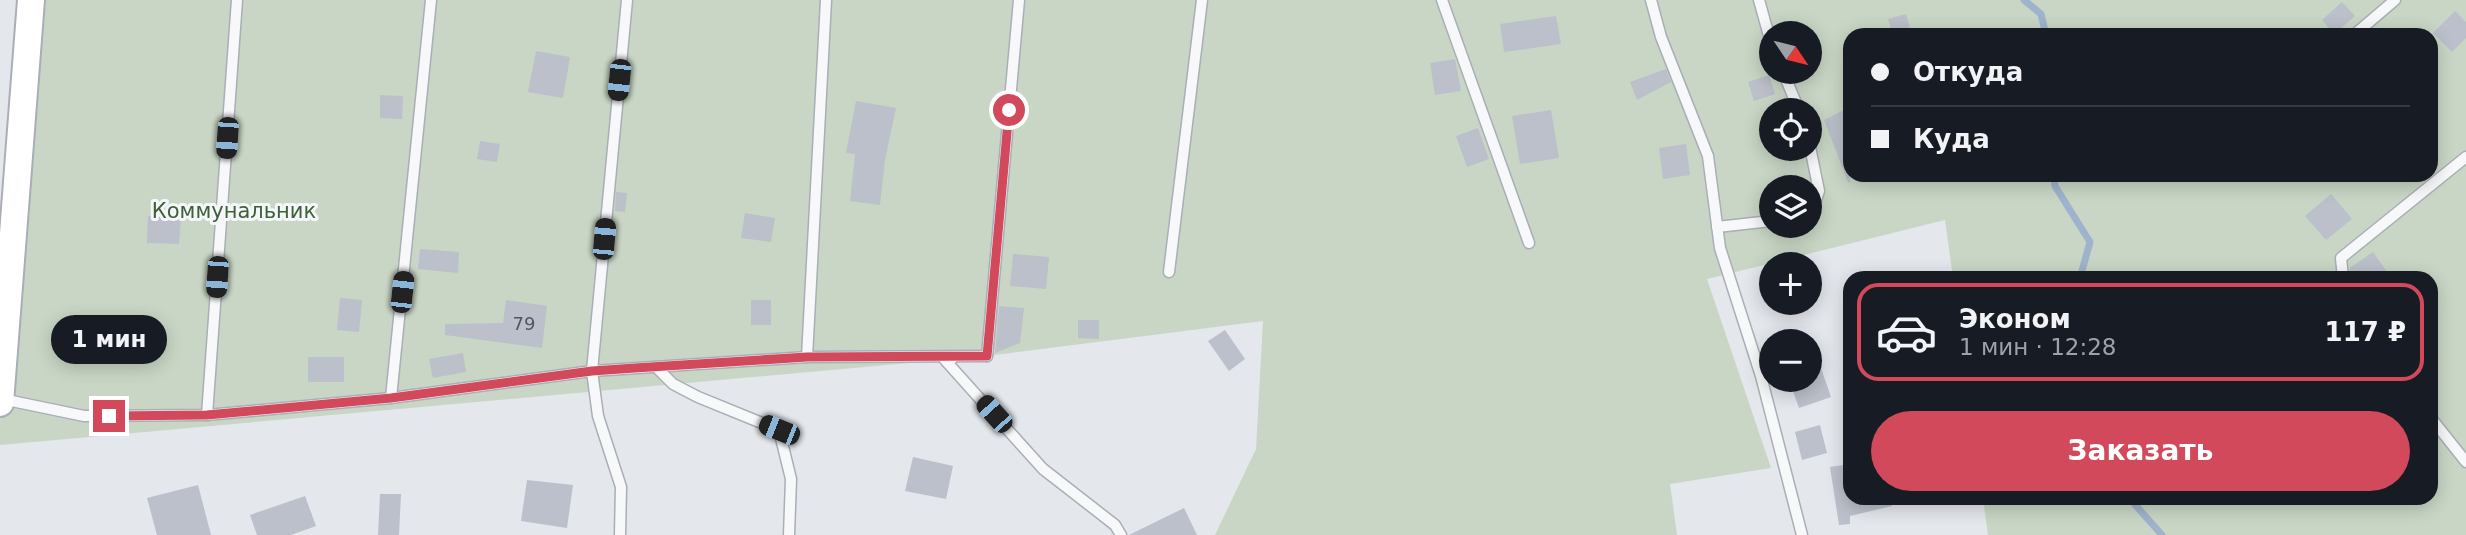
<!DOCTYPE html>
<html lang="ru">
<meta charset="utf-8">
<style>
body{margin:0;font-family:"DejaVu Sans",sans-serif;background:#20242c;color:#f1f3f6;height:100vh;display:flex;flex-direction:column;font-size:26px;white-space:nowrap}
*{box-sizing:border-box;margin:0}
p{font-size:23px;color:#9ea1a6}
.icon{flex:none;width:38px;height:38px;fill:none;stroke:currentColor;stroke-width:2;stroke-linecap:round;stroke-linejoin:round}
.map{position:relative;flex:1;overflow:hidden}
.details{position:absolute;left:1843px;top:271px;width:595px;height:234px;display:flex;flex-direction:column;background:#171b24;border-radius:21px;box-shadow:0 4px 18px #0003}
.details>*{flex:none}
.guide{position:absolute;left:1843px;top:28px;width:595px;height:154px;border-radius:21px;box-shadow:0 4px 18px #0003;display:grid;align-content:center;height:154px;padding:0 28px;background:#171b24}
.needle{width:46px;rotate:125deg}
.buttons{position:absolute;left:1759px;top:21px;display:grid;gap:14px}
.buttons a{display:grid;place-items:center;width:63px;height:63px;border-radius:50%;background:#171b24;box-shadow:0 4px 18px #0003;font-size:35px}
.end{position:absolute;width:32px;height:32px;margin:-16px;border:9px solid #d1495b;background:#fff;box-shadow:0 0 0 4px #fff}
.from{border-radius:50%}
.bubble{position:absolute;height:49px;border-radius:24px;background:#171b24;box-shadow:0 4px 18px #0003;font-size:23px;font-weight:700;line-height:49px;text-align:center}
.car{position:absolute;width:21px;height:42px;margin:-21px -10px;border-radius:9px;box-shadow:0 0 5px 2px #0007;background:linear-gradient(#222 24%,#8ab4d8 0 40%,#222 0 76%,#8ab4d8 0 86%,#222 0)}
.guide b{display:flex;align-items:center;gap:24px;height:66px;font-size:26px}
.guide b+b{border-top:2px solid #363941}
.guide i{width:18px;height:18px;background:#f1f3f6}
ul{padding:12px 0 0;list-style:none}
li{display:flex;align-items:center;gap:21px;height:98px;margin:0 14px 10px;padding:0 14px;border:4px solid transparent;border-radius:21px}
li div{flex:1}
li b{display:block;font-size:26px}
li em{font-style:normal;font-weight:700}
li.on{border-color:#d1495b}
li>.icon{width:63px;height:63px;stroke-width:1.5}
.button{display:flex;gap:14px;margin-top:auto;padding:14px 28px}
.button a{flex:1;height:80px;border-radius:42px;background:#d1495b;color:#fff;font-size:28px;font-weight:700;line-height:80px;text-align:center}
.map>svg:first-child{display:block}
</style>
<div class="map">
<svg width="2466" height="535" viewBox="0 0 2466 535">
<rect width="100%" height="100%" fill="#e4e7ec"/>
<!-- green -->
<path fill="#c9d6c5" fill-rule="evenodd" d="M45,0h2421v535h-478l-5,-36h448v-221h-478l-8,-58 -238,59 64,189 -101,16 7,51h-462l41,-86 7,-128 -276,35 -987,89v-40zM1771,33h39v39h-39zM1850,35h581v140h-581zM1771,110h39v39h-39zM1771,187h39v39h-39z"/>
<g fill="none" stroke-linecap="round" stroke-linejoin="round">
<!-- stream -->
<g stroke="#9fb4cc" stroke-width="7">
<path d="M2024,0l17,14 5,21"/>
<path d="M2054,175l1,11 35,56 -10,36"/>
<path d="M2130,499l32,36"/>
</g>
</g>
<!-- building -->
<g fill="#bbc0ca">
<path d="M2342,2l13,14 -21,18 -12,-14z"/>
<path d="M2455,11l11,11v16l-14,14 -19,-19z"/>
<path d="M1906,14l6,21h-19l-5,-16z"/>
<path d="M1556,16l5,28 -57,8 -4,-28z"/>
<path d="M536,51l34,6 -7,41 -35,-6z"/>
<path d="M1455,59l6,32 -26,4 -5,-32z"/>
<path d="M1666,69l5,13 -34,18 -7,-18z"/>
<path d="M1769,75l6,19 -21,7 -6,-19z"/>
<path d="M380,95l23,1 -1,23 -22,-1z"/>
<path d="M856,101l40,7 -11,52 -5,45 -30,-4 5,-47 -9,-1z"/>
<path d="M1850,107v75h-2l-24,-62z"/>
<path d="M1551,110l8,48 -39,6 -8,-48z"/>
<path d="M1478,128l11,31 -22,8 -11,-31z"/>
<path d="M480,141l20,3 -3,18 -20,-3z"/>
<path d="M1686,144l4,31 -27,4 -4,-31z"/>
<path d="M616,192l11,1 -2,19 -10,-1z"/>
<path d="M2331,194l21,25 -26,21 -21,-24z"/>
<path d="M745,213l30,5 -4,24 -30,-4z"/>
<path d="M148,216l33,2 -2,26 -32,-1z"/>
<path d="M420,249l39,3 -1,21 -40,-4z"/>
<path d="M2373,252l14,20 -10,6h-27v-10z"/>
<path d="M1013,254l36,3 -3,32 -36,-3z"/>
<path d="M340,298l22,2 -3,32 -22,-2z"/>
<path d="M506,300l41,6 -5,42 -97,-13v-11l58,-1z"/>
<rect x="751" y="300" width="20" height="25"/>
<path d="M999,306l25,2 -4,35 -25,10z"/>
<path d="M1078,320h21v19l-21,-1z"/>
<path d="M1225,330l20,29 -16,12 -21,-30z"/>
<path d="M1810,345h3l18,52 -32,11 -10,-28h21z"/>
<path d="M463,353l3,19 -33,6 -4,-19z"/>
<rect x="308" y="357" width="36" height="25"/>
<path d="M1820,425l7,28 -25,7 -7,-28z"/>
<path d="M913,457l40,9 -7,33 -41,-8z"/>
<path d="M1850,464v35h41l1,7 -42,10v8l-11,1 -9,-58z"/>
<path d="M527,480l46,5 -6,43 -46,-7z"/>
<path d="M198,485l13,50h-54l-10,-37z"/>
<path d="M380,494h21l-2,41h-21z"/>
<path d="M305,496l11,30 -25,9h-34l-7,-20z"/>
<path d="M1184,508l13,27h-68z"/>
</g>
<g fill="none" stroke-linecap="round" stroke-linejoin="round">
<!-- lane casing -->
<g stroke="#a9aeb7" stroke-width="13">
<g id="lane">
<path d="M1442,0l87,243"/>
<path d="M1651,0l10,37 47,119 12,92 41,128 41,159"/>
<path d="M1759,0l12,43"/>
<path d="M2354,35l41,-35"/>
<path d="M1783,72l16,38"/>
<path d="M1810,147l9,44 -5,15 -4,2"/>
<path d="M1717,227l54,-6"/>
<path d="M1169,272l33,-272"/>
<path d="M2343,278l-2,-20 125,-101"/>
<path d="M987,356l32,-356"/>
<path d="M807,357l19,-357"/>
<path d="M952,359l-7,1 98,109 72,56 6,10"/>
<path d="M656,367l17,17 25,13 81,33 12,49 -2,56"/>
<path d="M391,398l40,-398"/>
<path d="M2,399l82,17 123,-1 184,-17 201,-27 215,-14 180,-1"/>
<path d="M207,415l30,-415"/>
<path d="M2431,418l35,44"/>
<path d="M620,535l1,-48 -23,-71 -6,-45 35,-371"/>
</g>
</g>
<!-- secondary casing -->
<g stroke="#a9aeb7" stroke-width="30">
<path id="secondary" d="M0,403l31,-403"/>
</g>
<!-- lane -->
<use href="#lane" stroke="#f7f8fa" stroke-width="10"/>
<!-- secondary -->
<use href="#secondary" stroke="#fff" stroke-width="26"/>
</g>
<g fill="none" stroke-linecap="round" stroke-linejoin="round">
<!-- route -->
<path stroke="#d1495b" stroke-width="9" d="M109,416l98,-1 184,-17 201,-27 43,-3 172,-11 180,-1 22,-246"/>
</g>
<g text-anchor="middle" stroke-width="6" stroke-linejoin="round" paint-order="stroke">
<!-- number labels -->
<g font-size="18" fill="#4f5766">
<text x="524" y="330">79</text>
</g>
<!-- park labels -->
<g font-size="21" fill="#3f6138" stroke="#f4f6f9">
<text x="234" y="218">Коммунальник</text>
</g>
</g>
</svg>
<div class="buttons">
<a><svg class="needle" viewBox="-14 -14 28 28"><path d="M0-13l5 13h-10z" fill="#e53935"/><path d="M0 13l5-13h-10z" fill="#9ea1a6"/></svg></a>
<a><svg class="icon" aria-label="locate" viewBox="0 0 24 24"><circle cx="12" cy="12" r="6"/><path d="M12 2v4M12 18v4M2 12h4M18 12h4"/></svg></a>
<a><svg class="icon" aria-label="layers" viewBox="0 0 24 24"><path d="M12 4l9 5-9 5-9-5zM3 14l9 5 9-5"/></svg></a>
<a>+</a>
<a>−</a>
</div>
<i class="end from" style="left:1009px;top:110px"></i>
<i class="end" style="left:109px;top:416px"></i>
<div class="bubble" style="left:51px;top:315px;width:116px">1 мин</div>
<i class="car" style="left:619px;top:80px;rotate:186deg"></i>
<i class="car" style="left:227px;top:138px;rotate:184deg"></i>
<i class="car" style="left:604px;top:239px;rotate:5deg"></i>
<i class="car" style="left:217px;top:277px;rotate:184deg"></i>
<i class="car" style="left:402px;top:292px;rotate:6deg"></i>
<i class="car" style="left:994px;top:414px;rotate:318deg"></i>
<i class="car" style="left:779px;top:430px;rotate:292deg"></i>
<div class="guide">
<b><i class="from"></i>Откуда</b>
<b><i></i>Куда</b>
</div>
<section class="details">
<ul>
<li class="on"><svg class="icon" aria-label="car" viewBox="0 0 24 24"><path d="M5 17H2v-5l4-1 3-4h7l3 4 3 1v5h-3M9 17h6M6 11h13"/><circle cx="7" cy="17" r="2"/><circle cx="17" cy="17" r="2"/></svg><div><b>Эконом</b><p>1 мин · 12:28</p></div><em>117 ₽</em></li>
</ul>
<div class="button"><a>Заказать</a></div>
</section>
</div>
